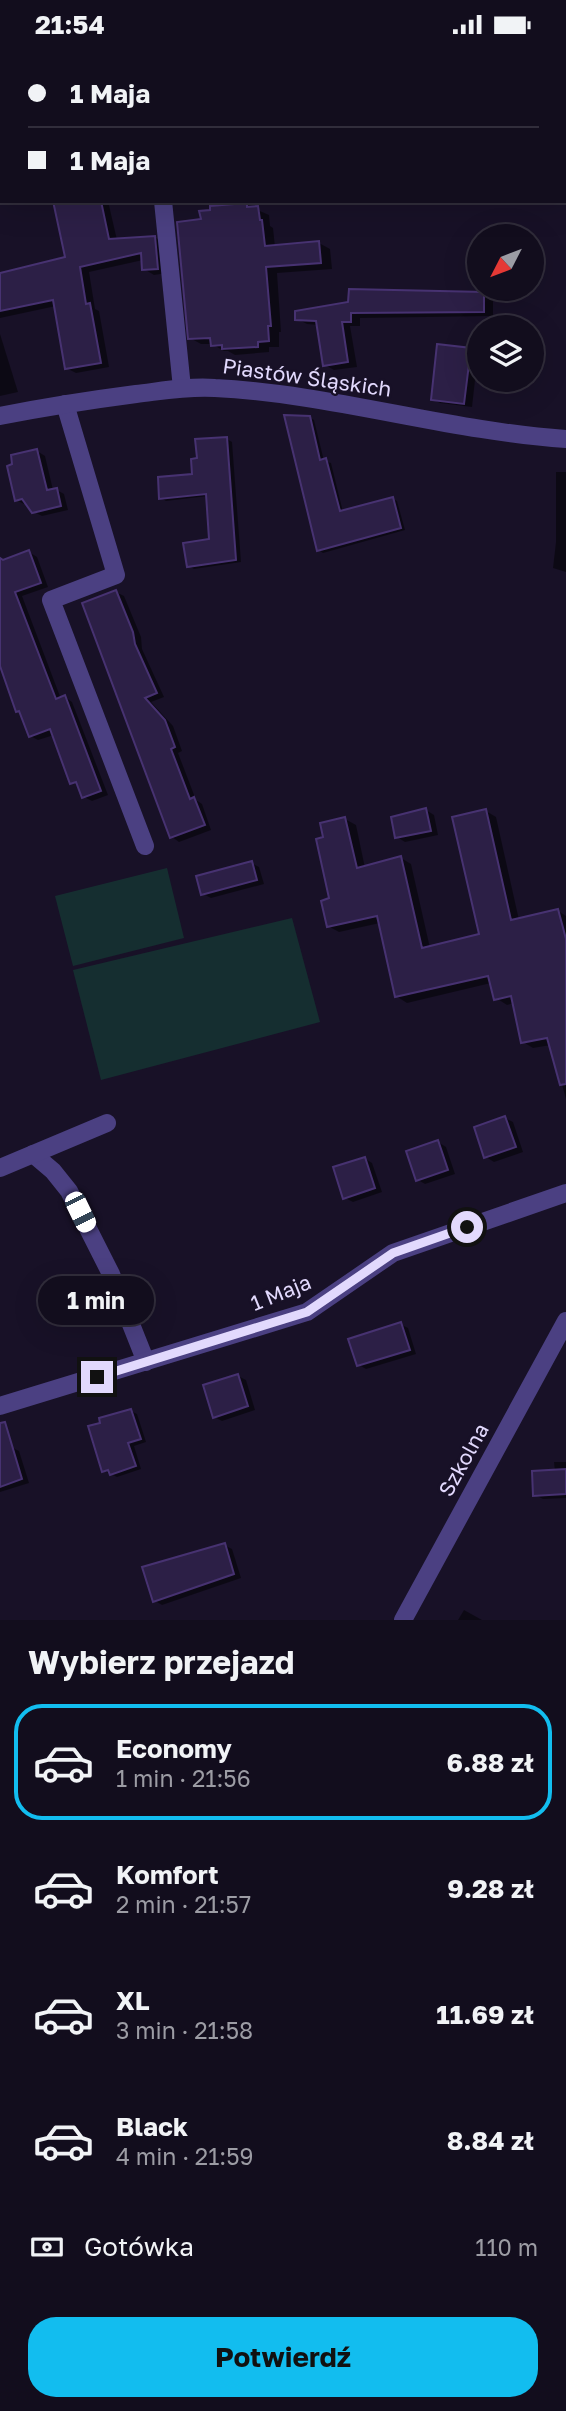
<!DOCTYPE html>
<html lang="pl">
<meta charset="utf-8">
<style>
body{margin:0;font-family:"Golos Text",sans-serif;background:#1b1626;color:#f1f3f6;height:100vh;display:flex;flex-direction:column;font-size:26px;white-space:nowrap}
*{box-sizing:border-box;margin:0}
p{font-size:23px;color:#9c9ca4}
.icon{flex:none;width:38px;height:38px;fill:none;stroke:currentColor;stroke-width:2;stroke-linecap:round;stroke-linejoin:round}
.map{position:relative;height:1571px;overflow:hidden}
.side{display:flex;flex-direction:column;background:#120d1d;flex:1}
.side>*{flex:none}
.banner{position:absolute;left:0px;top:0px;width:567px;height:154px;box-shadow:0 7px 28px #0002,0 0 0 2px #312d3b;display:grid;align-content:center;height:154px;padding:0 28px;background:#120d1d}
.needle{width:46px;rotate:228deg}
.buttons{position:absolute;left:467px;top:175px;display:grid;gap:14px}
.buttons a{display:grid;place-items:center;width:77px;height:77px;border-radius:50%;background:#120d1d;box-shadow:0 7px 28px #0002,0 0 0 2px #312d3b;font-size:35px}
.end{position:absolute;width:32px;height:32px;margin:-16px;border:9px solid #e2d9fd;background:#111;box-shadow:0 0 0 4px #111}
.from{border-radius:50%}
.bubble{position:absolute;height:49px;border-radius:24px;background:#120d1d;box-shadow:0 7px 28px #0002,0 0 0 2px #312d3b;font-size:23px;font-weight:700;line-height:49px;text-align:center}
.car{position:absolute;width:21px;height:42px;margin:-21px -10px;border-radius:9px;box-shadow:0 0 5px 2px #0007;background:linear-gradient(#fff 24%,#345 0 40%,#fff 0 76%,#345 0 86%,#fff 0)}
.banner b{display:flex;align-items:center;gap:24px;height:66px;font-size:26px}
.banner b+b{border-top:2px solid #312d3b}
.banner i{width:18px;height:18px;background:#f1f3f6}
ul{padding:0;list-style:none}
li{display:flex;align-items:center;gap:21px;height:116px;margin:0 14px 10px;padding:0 14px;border:4px solid transparent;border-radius:28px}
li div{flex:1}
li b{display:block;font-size:26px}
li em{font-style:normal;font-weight:700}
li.on{border-color:#12bdef}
li>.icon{width:63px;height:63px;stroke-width:1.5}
h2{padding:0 28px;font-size:32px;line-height:84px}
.pay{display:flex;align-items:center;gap:18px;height:77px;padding:0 28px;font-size:26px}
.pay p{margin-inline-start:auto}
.action{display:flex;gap:14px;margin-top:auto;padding:14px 28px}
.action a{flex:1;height:80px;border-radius:28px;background:#12bdef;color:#111;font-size:28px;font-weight:700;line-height:80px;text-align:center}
.status{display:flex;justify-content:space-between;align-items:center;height:49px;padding:0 35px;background:#120d1d;direction:ltr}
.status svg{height:19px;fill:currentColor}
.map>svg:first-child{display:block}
</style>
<div class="status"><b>21:54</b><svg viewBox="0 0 49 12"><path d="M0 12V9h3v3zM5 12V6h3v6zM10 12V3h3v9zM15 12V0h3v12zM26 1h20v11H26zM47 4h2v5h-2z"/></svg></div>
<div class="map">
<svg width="566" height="1571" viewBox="0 0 566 1571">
<rect width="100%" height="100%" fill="#181127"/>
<!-- green -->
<g fill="#152e30">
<path d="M167,819l17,70 -111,28 -18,-70z"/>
<path d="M292,869l28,104 -219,58 -28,-110z"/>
</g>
<!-- shadow -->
<g fill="#0007">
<path d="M24,0h25l1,2h-25z"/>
<rect x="163" y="0" width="96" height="2"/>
<path d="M0,20h2l-2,109z"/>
<path d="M54,152h54l9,39 38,-3 9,6 3,30 -13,2 -10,-6 -1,-9 -54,12 6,37 4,2 10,56 -33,6 -10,-5 -10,-62 -56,12v-43l67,-16z"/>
<path d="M246,156l23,10 1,11 3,2 2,19 44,-4 11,6 2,20 -55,4 4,59h-2v15h-10v5l-34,3 -7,-4h-4l-12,-7h-11l-11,-6 13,-117z"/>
<path d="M483,245l10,5v17l-133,2v8h-10l7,41 -23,3 -9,-5 -7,-40 -11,-1 -10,-5z"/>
<path d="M0,285l18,58 -18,4z"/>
<path d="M470,301l8,4 -6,53 -32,-4 -8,-4z"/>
<path d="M309,368l5,3 10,41 7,2 12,49 50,-13 4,2 8,29 -82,23 -4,-3z"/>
<path d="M227,390l5,3 9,120 -47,7 -5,-3 22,-26 -3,-44 -42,5 -5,-3 32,-22 6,-16z"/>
<path d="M37,402l8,5 8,34h4l7,4 4,16 -26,6 -8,-4 -7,-9 -3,1 -8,-4z"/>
<path d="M556,423h10v100l-13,-4 3,-26z"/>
<path d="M29,503l8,5 11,30 -26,9 39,103 4,-2 7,5 36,93 -16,6 -8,-4 -4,-11 -8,-4 -18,-47 -16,5 -8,-4 -9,-23 -3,-2 -18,-49v-100z"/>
<path d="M116,543l8,4 17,41 1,12 22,48 -13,5 22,24 9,25 -4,2 18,47 6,4 9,26 -32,12 -7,-5z"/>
<path d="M426,761l8,5 4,20 -33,7 -8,-5z"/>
<path d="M486,762l10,6 23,103 39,-9 8,5v183l-15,-54 -18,3 -10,-6 -9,-39 -7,2 -11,-7 -5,-15 -84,20 -11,-7 -16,-73 -41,9 -11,-6 3,-26 -6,-61 20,-20 11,6 9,43 36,-10 10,6 19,84 51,-12z"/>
<path d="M251,814l8,4 5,17 -53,14 -8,-4z"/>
<path d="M505,1069l8,4 10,30 -29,10 -8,-5z"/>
<path d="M438,1093l8,5 9,27 -30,10 -7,-4z"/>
<path d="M364,1109l8,5 10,29 -29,10 -8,-4z"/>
<path d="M400,1275l8,4 8,26 -50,15 -7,-4z"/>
<path d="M238,1327l8,4 9,30 -33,11 -8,-4z"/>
<path d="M131,1362l6,3 9,28 -12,4 7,23 -24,8 -13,-6z"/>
<path d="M11,1398l8,4 10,32 -29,9v-42z"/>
<path d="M554,1413h12v36l-23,1 -8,-4 20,-23z"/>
<path d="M224,1496l8,4 9,29 -79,27 -7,-4z"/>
<path d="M464,1561l18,10h-24z"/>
</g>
<!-- building -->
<g fill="#2c1f46" stroke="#473271" stroke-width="2">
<path d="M53,152h48l8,38 46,-3 3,33 -16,1 -1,-17 -61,14 6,37 4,-1 11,60 -36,6 -12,-69 -53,11v-38l65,-16z"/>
<path d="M247,154v4l11,-1 2,14h2l3,26 54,-5 2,22 -55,4 5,59h-3l1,15 -11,1v5l-36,2v-4l-11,1 -1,-8 -22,1 -11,-117 24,-3 -2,-8 11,-1v-4z"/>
<path d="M349,240l135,3v20l-133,1v9h-9l6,40 -25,4 -7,-45 -21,-1v-9l53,-9z"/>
<path d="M437,295l34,4 -7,56 -33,-4z"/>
<path d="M284,366l26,1 10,44 6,-2 14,53 53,-14 8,31 -84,23z"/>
<path d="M227,388l9,123 -49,7 -4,-24 26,-4 -3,-45 -47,5 -1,-22 34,-3 -1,-15 6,-1 -2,-19z"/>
<path d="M37,400l10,41 10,-2 4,18 -29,7 -10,-14 -7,2 -8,-35 5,-2 -1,-9z"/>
<path d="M29,501l12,33 -26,9 41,107 9,-4 36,96 -19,7 -6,-16 -6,2 -20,-55 -21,8 -10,-26 -3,1 -16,-46v-108l3,2z"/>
<path d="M116,541l17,42 2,12 22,49 -12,5 20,22 10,27 -4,2 19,50 4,-2 11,28 -35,13 -88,-235z"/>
<path d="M426,759l5,23 -36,7 -4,-21z"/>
<path d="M486,760l25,111 47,-11 8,30v145l-6,1 -13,-47 -26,5 -10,-47 -17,4 -6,-24 -93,21 -18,-81 -50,11 -6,-26 8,-3 -13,-59 7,-2 -3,-14 25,-6 12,51 44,-12 21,92 57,-14 -27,-117z"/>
<path d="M252,812l5,19 -56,15 -5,-19z"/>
<path d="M505,1067l11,31 -32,11 -10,-31z"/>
<path d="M438,1091l10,30 -32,11 -10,-30z"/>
<path d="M365,1108l10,31 -32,11 -10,-32z"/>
<path d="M401,1273l9,28 -53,16 -9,-27z"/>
<path d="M238,1325l10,32 -35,12 -10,-33z"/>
<path d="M131,1360l10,30 -13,4 8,23 -26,9 -2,-5 -6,2 -14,-46 12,-3 -1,-5z"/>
<path d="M5,1373l17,57 -22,8v-64z"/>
<path d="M566,1420v25l-33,2 -1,-25z"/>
<path d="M225,1494l9,31 -81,28 -11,-35z"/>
</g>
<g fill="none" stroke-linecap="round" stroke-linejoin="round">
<!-- minor -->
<g stroke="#4b4082" stroke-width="18">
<path d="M149,0v2"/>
<path d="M163,152l19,187"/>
<path d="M65,355l51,171 -65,25 94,246"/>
<path d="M0,367c45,-9 90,-16 136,-22 26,-3 53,-8 79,-6 118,6 233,43 351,51"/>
<path d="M33,1105l20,17 16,20 42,83 35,88"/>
<path d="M0,1119l107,-45"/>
<path d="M0,1357l307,-94 86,-59 173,-60"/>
<path d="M403,1571l163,-299"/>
</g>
</g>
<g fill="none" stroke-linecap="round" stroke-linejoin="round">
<!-- route -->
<path stroke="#e2d9fd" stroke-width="9" d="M97,1328l210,-65 86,-59 74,-26"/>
</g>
<g text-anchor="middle" stroke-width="5" stroke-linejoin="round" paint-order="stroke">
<!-- street labels -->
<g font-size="21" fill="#e2d9fd" stroke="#181127">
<text transform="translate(307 329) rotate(8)" y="7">Piastów Śląskich</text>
<text transform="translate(281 1244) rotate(-22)" y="7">1 Maja</text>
<text transform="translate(464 1411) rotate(-61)" y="7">Szkolna</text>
</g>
</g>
</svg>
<div class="buttons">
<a><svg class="needle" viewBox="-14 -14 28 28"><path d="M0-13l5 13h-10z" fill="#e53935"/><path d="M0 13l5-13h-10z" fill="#9c9ca4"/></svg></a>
<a><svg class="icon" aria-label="layers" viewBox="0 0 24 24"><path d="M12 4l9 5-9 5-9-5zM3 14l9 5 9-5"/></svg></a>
</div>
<i class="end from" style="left:467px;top:1178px"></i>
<i class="end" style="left:97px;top:1328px"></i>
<div class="bubble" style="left:38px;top:1227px;width:116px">1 min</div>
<i class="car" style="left:80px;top:1163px;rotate:154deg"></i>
<div class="banner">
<b><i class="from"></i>1 Maja</b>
<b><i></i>1 Maja</b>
</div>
</div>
<section class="side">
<h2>Wybierz przejazd</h2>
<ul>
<li class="on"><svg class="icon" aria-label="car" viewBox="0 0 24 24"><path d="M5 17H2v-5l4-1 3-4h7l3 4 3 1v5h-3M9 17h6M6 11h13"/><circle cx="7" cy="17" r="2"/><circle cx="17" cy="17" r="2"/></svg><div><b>Economy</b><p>1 min · 21:56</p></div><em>6.88 zł</em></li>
<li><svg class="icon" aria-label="car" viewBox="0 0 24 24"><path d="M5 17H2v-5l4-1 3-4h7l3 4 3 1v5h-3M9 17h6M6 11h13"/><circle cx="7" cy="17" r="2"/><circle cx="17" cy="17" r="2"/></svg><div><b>Komfort</b><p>2 min · 21:57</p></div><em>9.28 zł</em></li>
<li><svg class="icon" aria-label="car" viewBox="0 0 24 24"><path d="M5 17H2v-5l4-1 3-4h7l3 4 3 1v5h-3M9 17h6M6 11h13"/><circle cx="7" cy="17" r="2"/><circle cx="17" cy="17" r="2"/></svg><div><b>XL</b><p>3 min · 21:58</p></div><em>11.69 zł</em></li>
<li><svg class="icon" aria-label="car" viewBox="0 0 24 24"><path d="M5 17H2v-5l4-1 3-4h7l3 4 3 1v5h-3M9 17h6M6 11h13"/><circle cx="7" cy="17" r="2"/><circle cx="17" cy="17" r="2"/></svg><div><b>Black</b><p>4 min · 21:59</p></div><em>8.84 zł</em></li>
</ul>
<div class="pay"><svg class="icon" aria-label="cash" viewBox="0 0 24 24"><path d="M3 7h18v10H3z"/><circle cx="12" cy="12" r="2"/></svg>Gotówka<p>110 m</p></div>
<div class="action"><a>Potwierdź</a></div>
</section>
